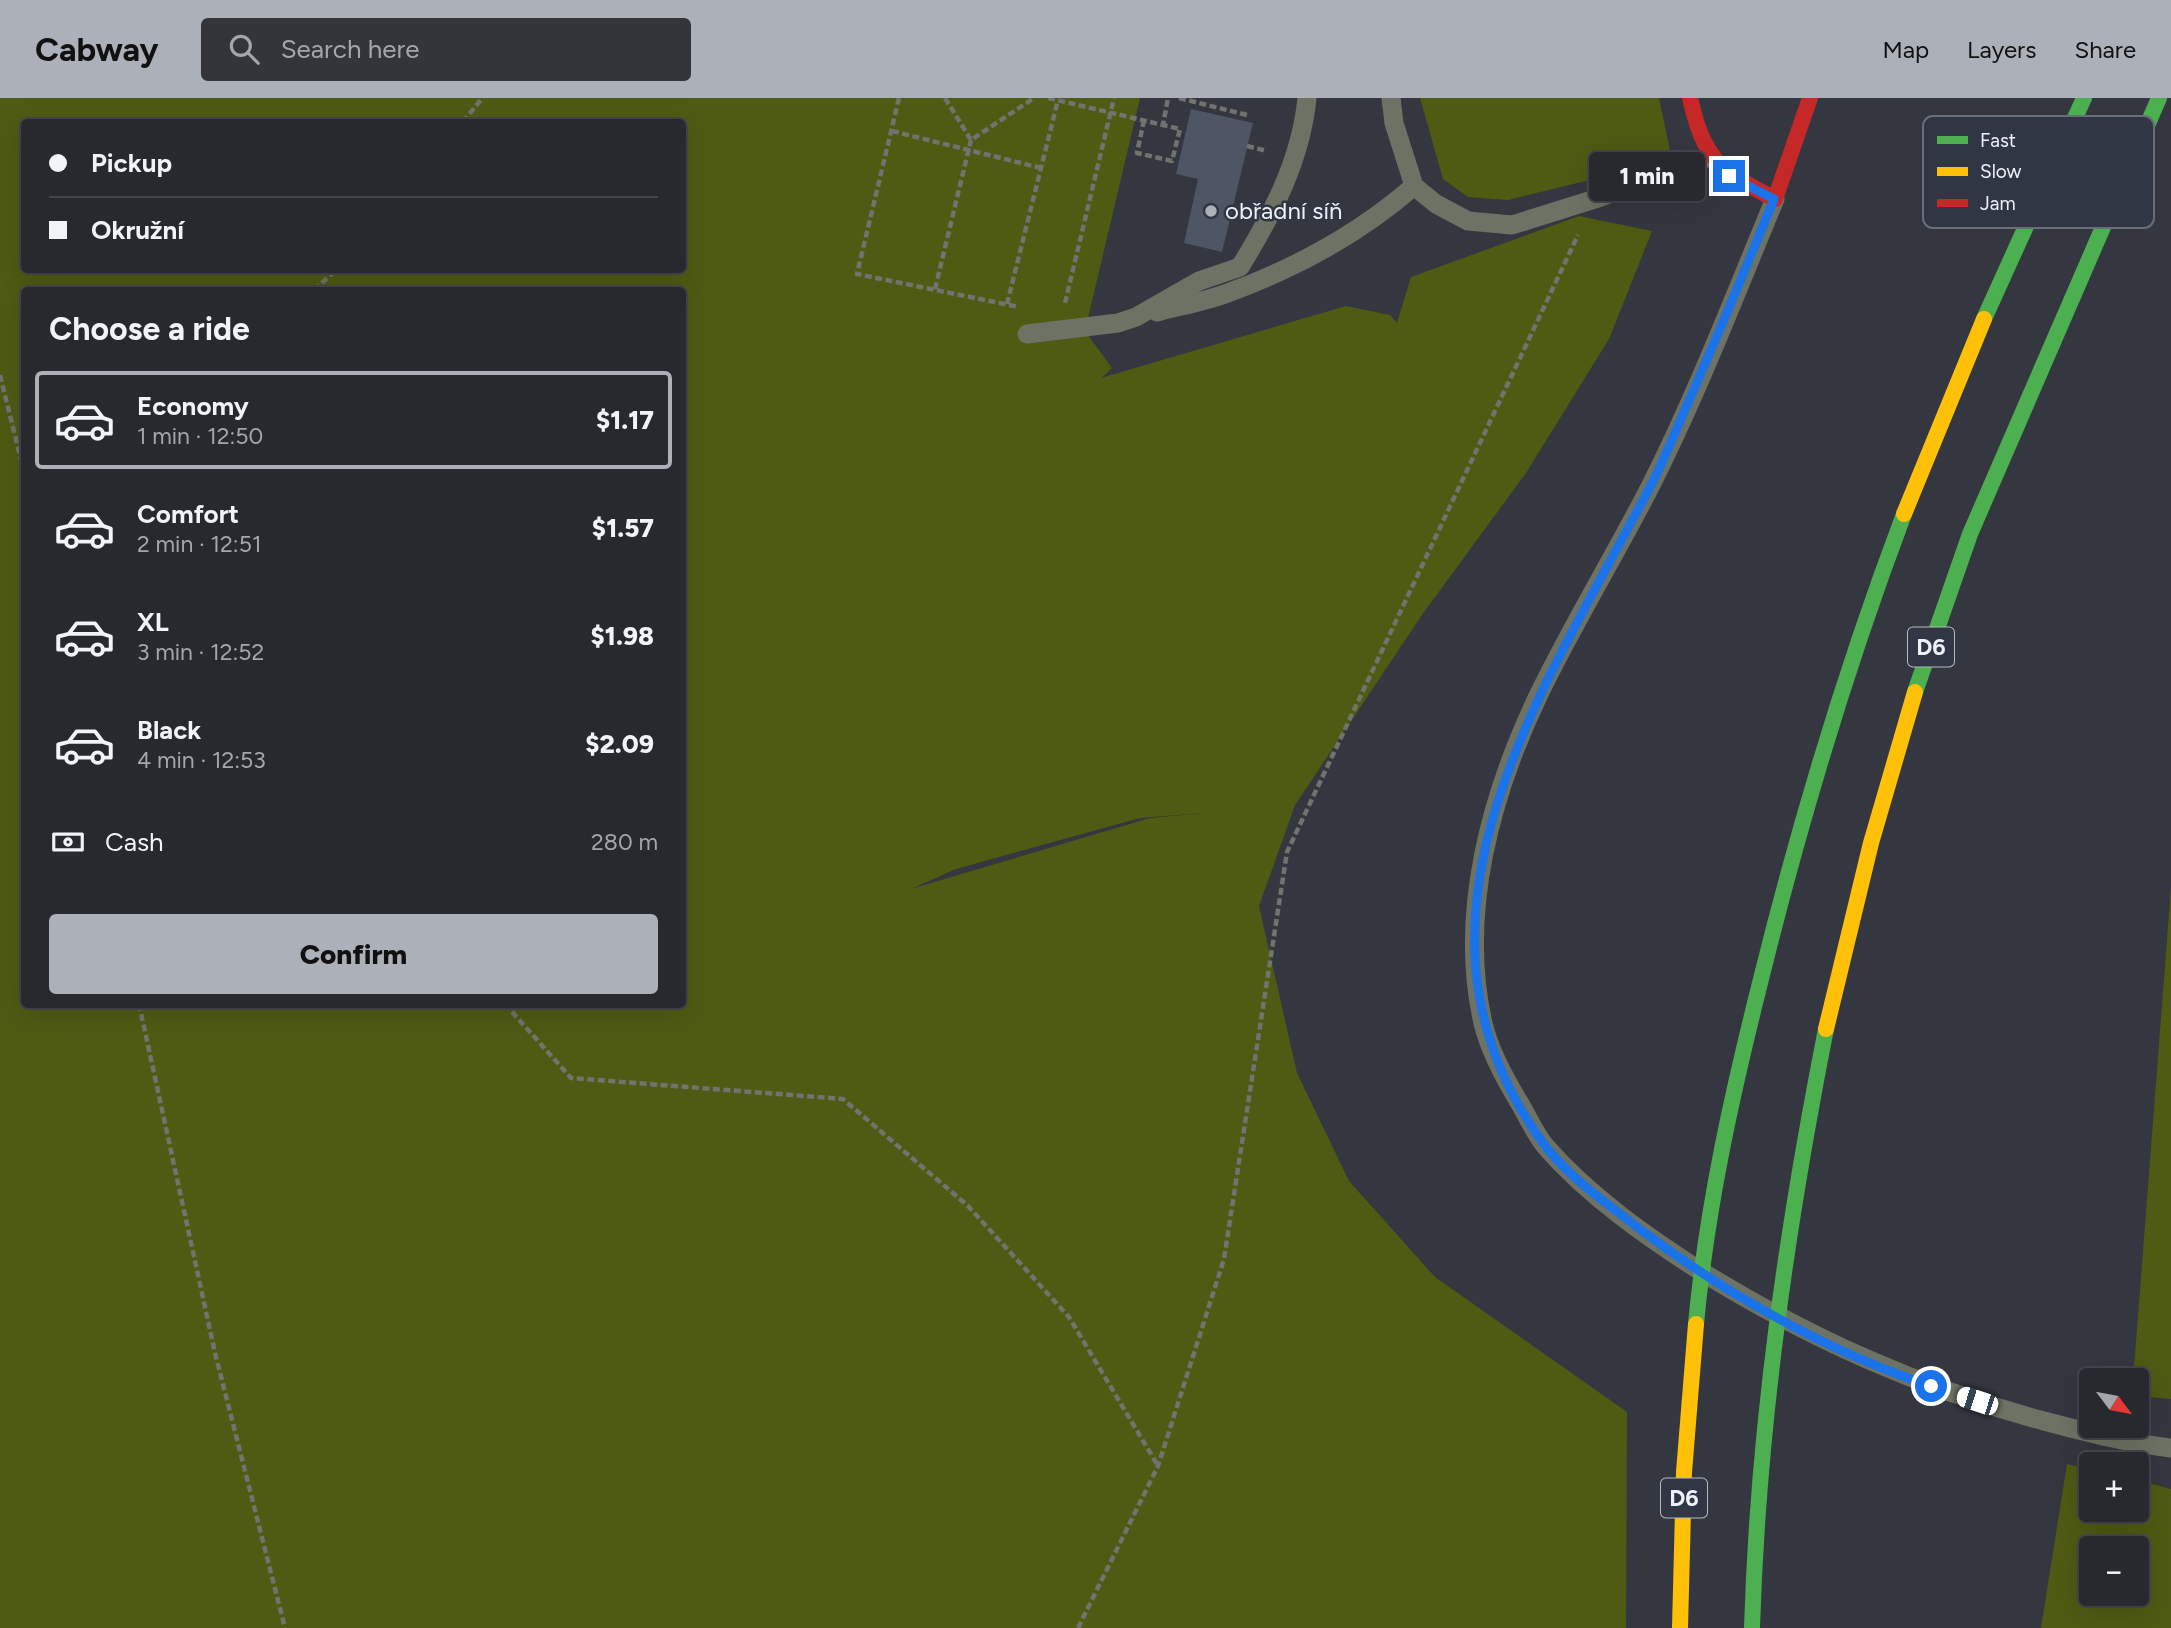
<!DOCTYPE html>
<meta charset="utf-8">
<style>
body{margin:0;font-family:Figtree,sans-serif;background:#33353b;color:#f1f3f6;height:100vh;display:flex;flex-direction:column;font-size:26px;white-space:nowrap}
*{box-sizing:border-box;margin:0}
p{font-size:23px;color:#a4a6aa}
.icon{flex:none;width:38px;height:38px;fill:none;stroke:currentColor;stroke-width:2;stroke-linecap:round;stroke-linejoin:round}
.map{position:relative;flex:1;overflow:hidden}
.drawer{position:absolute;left:21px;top:189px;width:665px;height:721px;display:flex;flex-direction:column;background:#27292f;border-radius:7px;box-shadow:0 7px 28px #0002,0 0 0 2px #43454b}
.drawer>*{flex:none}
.hud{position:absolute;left:21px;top:21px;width:665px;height:154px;border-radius:7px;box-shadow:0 7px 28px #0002,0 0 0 2px #43454b;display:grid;align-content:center;height:154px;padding:0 28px;background:#27292f}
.needle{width:46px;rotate:122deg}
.buttons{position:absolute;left:2079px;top:1270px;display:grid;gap:14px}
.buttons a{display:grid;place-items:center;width:70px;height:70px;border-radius:7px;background:#27292f;box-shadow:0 7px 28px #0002,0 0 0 2px #43454b;font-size:35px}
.end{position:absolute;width:32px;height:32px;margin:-16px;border:9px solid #1a73e8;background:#fff;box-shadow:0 0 0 4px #fff}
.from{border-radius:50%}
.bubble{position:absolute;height:49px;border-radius:7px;background:#27292f;box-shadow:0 7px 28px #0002,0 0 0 2px #43454b;font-size:23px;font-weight:800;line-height:49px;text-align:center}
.car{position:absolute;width:21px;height:42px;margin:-21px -10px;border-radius:9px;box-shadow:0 0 5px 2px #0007;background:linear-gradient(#fff 24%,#345 0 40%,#fff 0 76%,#345 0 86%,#fff 0)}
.hud b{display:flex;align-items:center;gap:24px;height:66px;font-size:26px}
.hud b+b{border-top:2px solid #43454b}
.hud i{width:18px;height:18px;background:#f1f3f6}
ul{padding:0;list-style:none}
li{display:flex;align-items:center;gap:21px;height:98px;margin:0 14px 10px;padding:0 14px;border:4px solid transparent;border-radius:7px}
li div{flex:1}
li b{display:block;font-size:26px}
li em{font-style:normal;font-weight:800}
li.current{border-color:#acb0b8}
li>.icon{width:63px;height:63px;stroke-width:1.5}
h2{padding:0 28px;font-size:32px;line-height:84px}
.pay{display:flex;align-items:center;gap:18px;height:77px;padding:0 28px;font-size:26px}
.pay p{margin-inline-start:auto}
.primary-button{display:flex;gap:14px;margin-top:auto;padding:14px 28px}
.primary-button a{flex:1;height:80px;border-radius:7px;background:#acb0b8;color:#111;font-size:28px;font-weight:800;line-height:80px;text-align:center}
header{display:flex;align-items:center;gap:42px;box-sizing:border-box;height:98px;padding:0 35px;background:#acb0b8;color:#111}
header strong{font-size:33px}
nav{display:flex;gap:38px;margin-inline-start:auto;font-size:24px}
.search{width:490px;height:63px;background:#33353b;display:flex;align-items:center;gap:18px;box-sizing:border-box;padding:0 24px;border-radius:7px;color:#a4a6aa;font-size:26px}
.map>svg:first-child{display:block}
</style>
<header>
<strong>Cabway</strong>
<div class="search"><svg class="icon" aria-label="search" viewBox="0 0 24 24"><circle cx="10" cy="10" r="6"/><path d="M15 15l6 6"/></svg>Search here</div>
<nav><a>Map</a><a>Layers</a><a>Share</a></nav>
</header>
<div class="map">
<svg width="2171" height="1530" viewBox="0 0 2171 1530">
<rect width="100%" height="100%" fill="#34373f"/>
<!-- green -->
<g fill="#4f5a13" fill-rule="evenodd">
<path d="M0,0h1140l-55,233 27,37 -11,10 245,-72 44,9 7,8 14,-46 168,-61 73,15 -43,108 -83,134 -102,139 -129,193 -36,101 38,167 52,108 86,96 192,135 -1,216h-1626zM24,24h658v148h-658zM24,192h658v714h-658zM1204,715l-54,5 -239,71 45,-20 184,-51z"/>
<path d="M1420,0h239l13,62 -164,40 -40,-3 -25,-18z"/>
<path d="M2171,790v511l-34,-3v-15h-4z"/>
<path d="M2067,1366l24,6v40h46v-30l34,9v139h-130zM2091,1451h46v45h-46z"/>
</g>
<!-- building -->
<path fill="#4e5564" d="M1191,11l62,14 -31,129 -38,-9 14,-64 -22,-5z"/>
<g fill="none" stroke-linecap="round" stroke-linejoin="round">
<!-- path -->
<g stroke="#70736e" stroke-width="4.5" stroke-dasharray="7 3.5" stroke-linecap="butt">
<path d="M899,0l-42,176 162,33"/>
<path d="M945,0l26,42 63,-42"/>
<path d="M1048,0l115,27 5,-27"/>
<path d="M1179,0l68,17"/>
<path d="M1144,22l-7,33 35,8 8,-32 -17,-4"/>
<path d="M463,24l19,-24"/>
<path d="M892,33l149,37"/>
<path d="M1247,48l20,5"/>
<path d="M935,191l36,-149"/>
<path d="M314,192l22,-20"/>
<path d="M1065,205l49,-205"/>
<path d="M1007,206l51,-204"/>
<path d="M0,277l24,97"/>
<path d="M139,906l76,349 70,275"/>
<path d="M505,906l66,74 272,21 125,107 101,111 89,149"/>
<path d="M1078,1530l80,-162 66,-207 63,-407 291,-617"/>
</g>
<!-- lane -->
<g stroke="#6e7264" stroke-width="19">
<path d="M1391,0l3,25 20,63 22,18 32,17 44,4 83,-26 114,-42"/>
<path d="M1775,101c-40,96 -78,195 -125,288 -36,70 -77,137 -111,207 -48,100 -81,219 -56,329 6,26 22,56 36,79 9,15 16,32 27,45 43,49 101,90 156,125 109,67 218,116 342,149 42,11 83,22 127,27"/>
<path d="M1157,214c22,-6 46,-10 68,-18 69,-25 134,-60 189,-108"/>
<path d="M1027,236l91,-11 18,-6 63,-36 41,-14c32,-52 61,-107 67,-169"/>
</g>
<!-- fast -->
<g stroke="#4caf50" stroke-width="16">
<path d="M1984,221l100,-221"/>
<path d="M1915,594l55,-158 189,-436"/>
<path d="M1696,1226c11,-119 37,-234 66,-349 39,-157 85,-310 142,-461"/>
<path d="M1752,1530c6,-202 35,-401 74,-599"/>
</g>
<!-- slow -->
<g stroke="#ffc107" stroke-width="16">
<path d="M1904,416l80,-195"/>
<path d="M1826,931l45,-186 44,-151"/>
<path d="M1680,1530l4,-156 12,-148"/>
</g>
<!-- jam -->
<path stroke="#c62828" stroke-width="16" d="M1690,0c14,62 30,73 85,101l35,-101"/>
</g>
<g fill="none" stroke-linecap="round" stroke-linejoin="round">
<!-- route -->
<path stroke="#1a73e8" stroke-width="9" d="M1729,78l45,23c-28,69 -57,138 -87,206 -12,27 -23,56 -37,82 -106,203 -269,433 -107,656 24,33 62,59 94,84 85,65 192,125 294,159"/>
</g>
<!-- markers -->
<circle fill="#acb0b8" stroke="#303643" stroke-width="2.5" cx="1211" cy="113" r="7"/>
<g text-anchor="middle" stroke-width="5" stroke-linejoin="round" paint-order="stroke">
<!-- shield labels -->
<g fill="#303643" stroke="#b4b9c2" stroke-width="2">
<rect x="1908" y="529.5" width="46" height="39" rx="5"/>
<rect x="1661" y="1380.5" width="46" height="39" rx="5"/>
</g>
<g font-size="23" font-weight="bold" fill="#edf1f9">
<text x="1931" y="557">D6</text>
<text x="1684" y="1408">D6</text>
</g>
<!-- poi labels -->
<g font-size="24" fill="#edf1f9" stroke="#303643" text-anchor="start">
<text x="1225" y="121">obřadní síň</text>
</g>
</g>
<!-- legend -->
<rect x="1923" y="18" width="231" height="112" rx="10" fill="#303643" stroke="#696e7a" stroke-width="2"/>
<rect x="1937" y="38" width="31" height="8" fill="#4caf50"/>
<rect x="1937" y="69" width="31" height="9" fill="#ffc107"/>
<rect x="1937" y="101" width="31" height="8" fill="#c62828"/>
<g font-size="19" fill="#edf1f9">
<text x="1980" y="49">Fast</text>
<text x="1980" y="80">Slow</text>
<text x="1980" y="112">Jam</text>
</g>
</svg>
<div class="buttons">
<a><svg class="needle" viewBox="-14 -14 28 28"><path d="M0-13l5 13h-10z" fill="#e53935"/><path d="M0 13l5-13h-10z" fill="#a4a6aa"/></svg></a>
<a>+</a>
<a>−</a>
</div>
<i class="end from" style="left:1931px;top:1288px"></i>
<i class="end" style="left:1729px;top:78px"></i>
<div class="bubble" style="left:1589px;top:54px;width:116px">1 min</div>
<i class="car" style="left:1977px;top:1303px;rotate:288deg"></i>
<div class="hud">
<b><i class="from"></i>Pickup</b>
<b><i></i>Okružní</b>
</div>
<section class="drawer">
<h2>Choose a ride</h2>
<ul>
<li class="current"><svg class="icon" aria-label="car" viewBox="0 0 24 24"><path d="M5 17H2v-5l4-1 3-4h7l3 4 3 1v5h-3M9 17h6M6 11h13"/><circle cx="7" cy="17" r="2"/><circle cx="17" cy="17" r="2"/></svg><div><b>Economy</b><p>1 min · 12:50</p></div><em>$1.17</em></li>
<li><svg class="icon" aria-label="car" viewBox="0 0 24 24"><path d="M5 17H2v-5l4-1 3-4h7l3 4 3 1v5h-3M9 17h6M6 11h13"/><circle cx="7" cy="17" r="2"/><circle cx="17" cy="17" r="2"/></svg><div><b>Comfort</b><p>2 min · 12:51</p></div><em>$1.57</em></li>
<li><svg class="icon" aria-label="car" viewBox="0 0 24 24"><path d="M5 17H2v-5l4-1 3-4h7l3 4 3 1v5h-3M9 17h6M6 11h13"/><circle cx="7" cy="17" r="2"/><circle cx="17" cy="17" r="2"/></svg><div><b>XL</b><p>3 min · 12:52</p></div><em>$1.98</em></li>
<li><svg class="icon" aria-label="car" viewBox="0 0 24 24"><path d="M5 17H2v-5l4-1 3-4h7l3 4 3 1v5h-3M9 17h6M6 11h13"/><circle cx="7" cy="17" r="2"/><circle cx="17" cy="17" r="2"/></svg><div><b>Black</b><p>4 min · 12:53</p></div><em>$2.09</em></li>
</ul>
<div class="pay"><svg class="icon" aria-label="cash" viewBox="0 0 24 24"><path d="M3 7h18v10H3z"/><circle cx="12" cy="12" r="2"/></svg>Cash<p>280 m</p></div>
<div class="primary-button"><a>Confirm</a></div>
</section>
</div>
